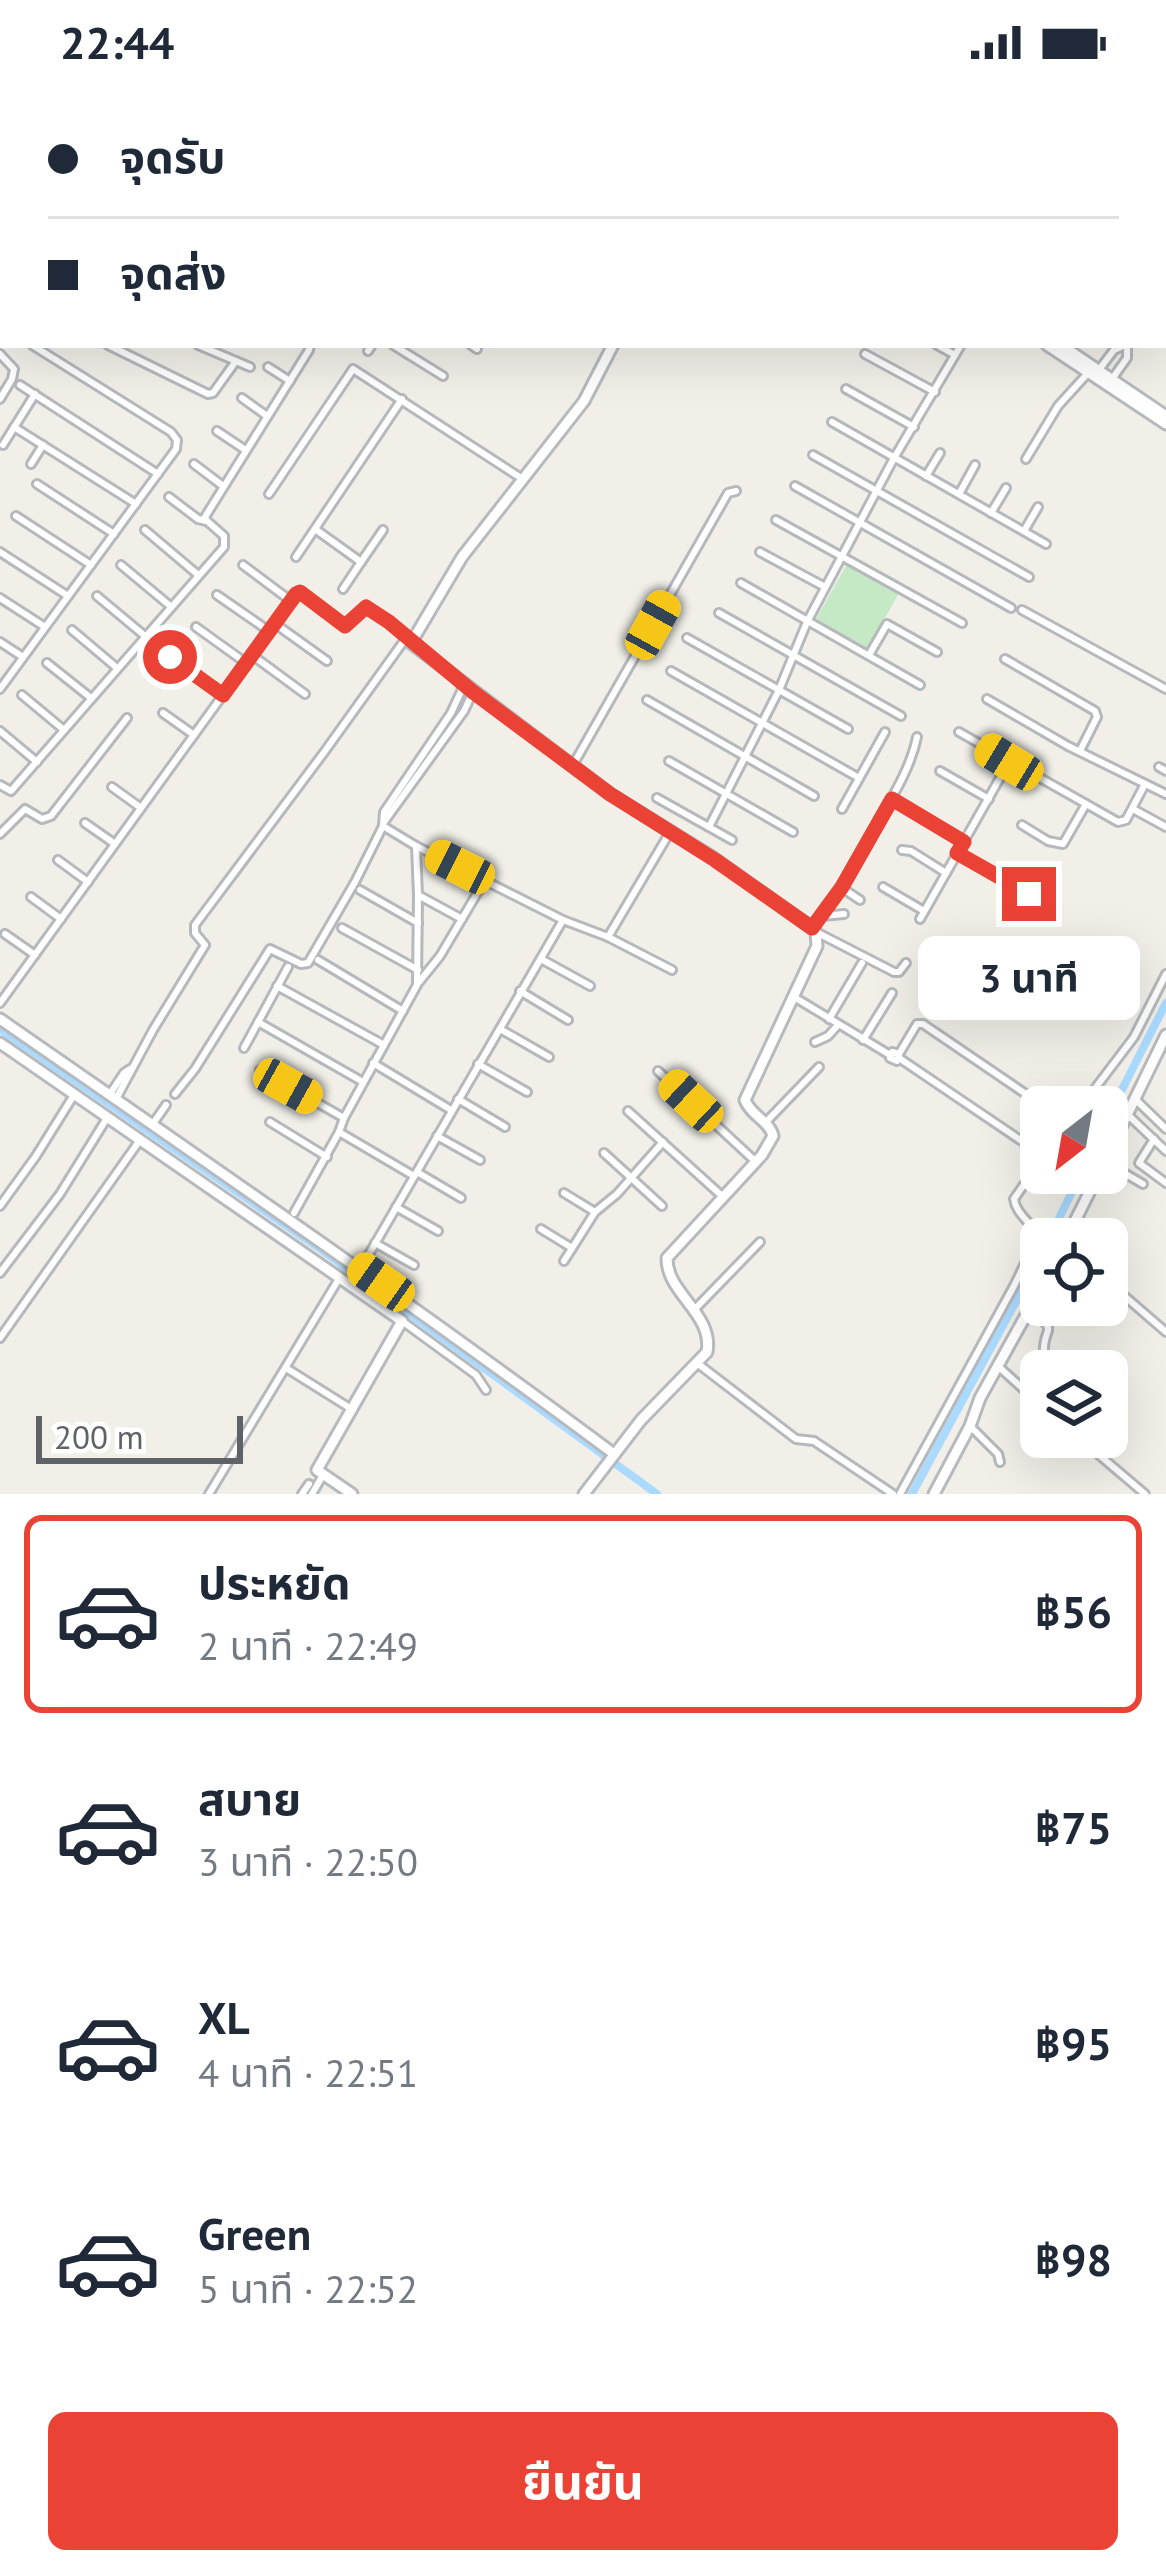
<!DOCTYPE html>
<html lang="th">
<meta charset="utf-8">
<style>
body{margin:0;font-family:"PT Sans","Noto Sans Thai",sans-serif;background:#f2f2f3;color:#1f2937;height:100vh;display:flex;flex-direction:column;font-size:45px;white-space:nowrap}
*{box-sizing:border-box;margin:0}
p{font-size:39px;color:#747a83}
.icon{flex:none;width:66px;height:66px;fill:none;stroke:currentColor;stroke-width:2;stroke-linecap:round;stroke-linejoin:round}
.map{position:relative;height:1410px;overflow:hidden}
.details{display:flex;flex-direction:column;background:#fff;flex:1}
.details>*{flex:none}
.banner{position:absolute;left:0px;top:0px;width:1167px;height:264px;box-shadow:0 12px 48px #0002;display:grid;align-content:center;height:264px;padding:0 48px;background:#fff}
.needle{width:78px;rotate:211deg}
.tools{position:absolute;left:1020px;top:1002px;display:grid;gap:24px}
.tools a{display:grid;place-items:center;width:108px;height:108px;border-radius:18px;background:#fff;box-shadow:0 12px 48px #0002;font-size:60px}
.scale{position:absolute;left:36px;bottom:30px;width:207px;box-sizing:border-box;padding-left:12px;border:6px solid #5f6368;border-top:0;font-size:33px;line-height:42px;white-space:nowrap;color:#5f6368;-webkit-text-stroke:9px #fff;paint-order:stroke}
.end{position:absolute;width:54px;height:54px;margin:-27px;border:15px solid #ea4335;background:#fff;box-shadow:0 0 0 6px #fff}
.from{border-radius:50%}
.bubble{position:absolute;height:84px;border-radius:18px;background:#fff;box-shadow:0 12px 48px #0002;font-size:39px;font-weight:700;line-height:84px;text-align:center}
.car{position:absolute;width:36px;height:72px;margin:-36px -18px;border-radius:15px;box-shadow:0 0 9px 3px #0007;background:linear-gradient(#f5c518 24%,#345 0 40%,#f5c518 0 76%,#345 0 86%,#f5c518 0)}
.banner b{display:flex;align-items:center;gap:42px;height:114px;font-size:45px}
.banner b+b{border-top:3px solid #e0e1e3}
.banner i{width:30px;height:30px;background:#1f2937}
ul{padding:21px 0 0;list-style:none}
li{display:flex;align-items:center;gap:36px;height:198px;margin:0 24px 18px;padding:0 24px;border:6px solid transparent;border-radius:18px}
li div{flex:1}
li b{display:block;font-size:45px}
li em{font-style:normal;font-weight:700}
li.current{border-color:#ea4335}
li>.icon{width:108px;height:108px;stroke-width:1.5}
.button{display:flex;gap:24px;margin-top:auto;padding:24px 48px}
.button a{flex:1;height:138px;border-radius:18px;background:#ea4335;color:#fff;font-size:48px;font-weight:700;line-height:138px;text-align:center}
.status{display:flex;justify-content:space-between;align-items:center;height:84px;padding:0 60px;background:#fff;direction:ltr}
.status svg{height:33px;fill:currentColor}
.map>svg:first-child{display:block}
</style>
<div class="status"><b>22:44</b><svg viewBox="0 0 49 12"><path d="M0 12V9h3v3zM5 12V6h3v6zM10 12V3h3v9zM15 12V0h3v12zM26 1h20v11H26zM47 4h2v5h-2z"/></svg></div>
<div class="map">
<svg width="1166" height="1410" viewBox="0 0 1166 1410">
<rect width="100%" height="100%" fill="#f1efe8"/>
<!-- green -->
<path fill="#c5e8c5" d="M847,480l52,29 -32,57 -52,-29z"/>
<g fill="none" stroke-linecap="round" stroke-linejoin="round">
<!-- canal -->
<g stroke="#aadaff" stroke-width="8">
<path d="M0,945l326,224 331,241"/>
<path d="M1107,1035l59,-116"/>
<path d="M1049,1155l32,-66"/>
<path d="M912,1410l129,-239"/>
</g>
<!-- street casing -->
<g stroke="#b5b8bc" stroke-width="12">
<g id="street">
<path d="M48,0l6,3"/>
<path d="M372,0l5,3"/>
<path d="M789,0l5,3"/>
<path d="M850,0l5,3"/>
<path d="M1010,0l4,3"/>
<path d="M1093,0l5,3"/>
<path d="M210,3l2,-3"/>
<path d="M387,3l1,-3"/>
<path d="M512,3l2,-3"/>
<path d="M523,3l2,-3"/>
<path d="M628,3l2,-3"/>
<path d="M641,3l2,-3"/>
<path d="M733,3l2,-3"/>
<path d="M804,3l1,-3"/>
<path d="M1164,8l2,-3"/>
<path d="M1164,42l2,2"/>
<path d="M0,51l3,2"/>
<path d="M0,86l3,2"/>
<path d="M0,134l3,2"/>
<path d="M0,145l3,1"/>
<path d="M0,185l3,2"/>
<path d="M1164,197l2,-3"/>
<path d="M0,241l3,2"/>
<path d="M1164,246l2,1"/>
<path d="M108,261l100,49 5,-1 23,-32"/>
<path d="M198,261l52,22"/>
<path d="M393,261l50,31"/>
<path d="M471,261l6,4"/>
<path d="M937,261l18,10"/>
<path d="M368,267l4,-6"/>
<path d="M0,270l14,15 -2,10 -12,20"/>
<path d="M865,270l70,38"/>
<path d="M268,283l22,14"/>
<path d="M1098,287l16,-21 11,-5"/>
<path d="M1112,295l15,-21v-13"/>
<path d="M20,301l138,89"/>
<path d="M846,305l68,38"/>
<path d="M242,314l25,18"/>
<path d="M832,338l214,122"/>
<path d="M14,343l122,77"/>
<path d="M217,347l27,18"/>
<path d="M3,361l32,-51"/>
<path d="M813,371l216,122"/>
<path d="M1026,375l32,-53 30,-33"/>
<path d="M31,380l12,-19"/>
<path d="M194,380l29,22"/>
<path d="M926,392l14,-23"/>
<path d="M37,400l77,50"/>
<path d="M795,402l216,122"/>
<path d="M269,410l84,-125 168,109"/>
<path d="M959,410l16,-29"/>
<path d="M169,413l29,22 8,2"/>
<path d="M991,429l15,-25"/>
<path d="M16,432l75,49"/>
<path d="M776,436l186,103"/>
<path d="M315,445l46,33 -18,27"/>
<path d="M145,446l52,44"/>
<path d="M1024,447l14,-24"/>
<path d="M0,468l68,44"/>
<path d="M760,468l65,35"/>
<path d="M296,473l106,-158"/>
<path d="M361,478l22,-32"/>
<path d="M121,481l48,40"/>
<path d="M243,481l48,36"/>
<path d="M741,499l179,102"/>
<path d="M217,511l52,36"/>
<path d="M97,512l48,40"/>
<path d="M0,514l45,29"/>
<path d="M1022,526l144,79"/>
<path d="M719,529l182,103"/>
<path d="M274,539l53,38"/>
<path d="M196,543l50,36"/>
<path d="M72,546l45,38"/>
<path d="M687,554l161,91"/>
<path d="M0,558l23,15"/>
<path d="M252,571l53,39"/>
<path d="M869,571l18,-31 50,28"/>
<path d="M170,573l53,38"/>
<path d="M1005,575l90,52 2,6 -17,34"/>
<path d="M47,579l44,35"/>
<path d="M671,587l188,107"/>
<path d="M464,601l-13,28 -67,99 -1,14 33,20 147,74 45,17 64,33"/>
<path d="M0,605l176,-240 1,-9 -6,-8 -139,-87"/>
<path d="M22,611l42,35"/>
<path d="M987,615l81,47 98,48"/>
<path d="M647,616l167,96"/>
<path d="M163,629l31,22"/>
<path d="M0,647l37,31"/>
<path d="M959,648l159,90 8,-2 19,-36"/>
<path d="M669,677l124,71"/>
<path d="M573,681l155,-272 8,-2"/>
<path d="M1159,683l7,4"/>
<path d="M940,687l49,28"/>
<path d="M0,701l11,6 213,-244v-11l-17,-15 -2,-4 104,-167 1,-5"/>
<path d="M112,703l29,21"/>
<path d="M657,714l75,42"/>
<path d="M892,715l72,43"/>
<path d="M842,725l43,-77"/>
<path d="M1133,725l33,18"/>
<path d="M384,738l80,-111 9,-19"/>
<path d="M85,739l30,21"/>
<path d="M1022,741l26,16 15,3 23,-40"/>
<path d="M709,743l70,-137 28,-68 87,-164 67,-113"/>
<path d="M0,750l25,-25 17,10 9,-3 76,-98"/>
<path d="M902,766l9,1 35,22"/>
<path d="M957,769l72,41"/>
<path d="M58,776l30,22"/>
<path d="M883,803l41,24"/>
<path d="M842,804l18,12"/>
<path d="M360,806l58,33"/>
<path d="M418,811l44,24"/>
<path d="M31,813l30,22"/>
<path d="M822,832l22,-2"/>
<path d="M920,835l89,-157"/>
<path d="M342,844l76,42"/>
<path d="M812,844c26,-29 42,-63 61,-97 16,-29 37,-60 44,-94"/>
<path d="M816,848l78,40h5l7,-9"/>
<path d="M5,850l30,21"/>
<path d="M608,853l62,-105"/>
<path d="M541,875l49,27"/>
<path d="M318,876l85,51"/>
<path d="M419,898l21,-26 45,-76"/>
<path d="M277,902l107,59"/>
<path d="M520,907l48,29"/>
<path d="M794,913l96,58"/>
<path d="M0,919l296,-409 4,-2 45,33 21,-18 23,16 22,20"/>
<path d="M829,935l33,-56"/>
<path d="M258,938l105,60"/>
<path d="M500,945l49,28"/>
<path d="M863,956l29,-47"/>
<path d="M815,958l13,-6 10,-11"/>
<path d="M244,964l44,-81"/>
<path d="M892,968l7,2 -2,7 -7,-3z"/>
<path d="M899,970l18,-30h6l122,83"/>
<path d="M899,974l139,94"/>
<path d="M373,979l78,47"/>
<path d="M478,980l49,28"/>
<path d="M260,986l84,48"/>
<path d="M658,987l98,91"/>
<path d="M110,1010l14,-21 6,-4"/>
<path d="M175,1010l20,-25 75,-120 31,15 7,-1 47,-81 28,-56"/>
<path d="M116,1015l37,-69 52,-85 -10,-12v-8l130,-174 81,-113"/>
<path d="M458,1015l47,28"/>
<path d="M1135,1015l31,30"/>
<path d="M1081,1023l53,-70 32,-63"/>
<path d="M628,1027l94,85"/>
<path d="M1127,1030l39,37"/>
<path d="M270,1038l57,35"/>
<path d="M765,1039l54,-56"/>
<path d="M152,1041l14,-20"/>
<path d="M437,1052l43,24"/>
<path d="M1154,1055l-15,24 27,20"/>
<path d="M604,1069l58,53"/>
<path d="M1107,1079l36,21"/>
<path d="M417,1088l44,26"/>
<path d="M414,1092l-75,-44 5,-14 73,-133 1,-90 -2,-49"/>
<path d="M564,1109l31,19"/>
<path d="M0,1122l36,-50 38,-61"/>
<path d="M396,1123l42,24"/>
<path d="M294,1129l45,-81"/>
<path d="M541,1145l31,19"/>
<path d="M375,1159l39,22"/>
<path d="M564,1177l31,-49 22,-18 46,-52"/>
<path d="M361,1184l202,-348"/>
<path d="M0,1189l60,-79 47,-76"/>
<path d="M1107,1197l59,51"/>
<path d="M695,1225l65,-67"/>
<path d="M1029,1225c33,26 13,15 15,45l20,17"/>
<path d="M402,1237l74,54 10,15"/>
<path d="M0,1254l140,-198"/>
<path d="M697,1279l99,76 18,2 79,53"/>
<path d="M999,1283l42,38"/>
<path d="M286,1284l67,42"/>
<path d="M970,1342l28,28 2,8"/>
<path d="M1078,1353l67,57"/>
<path d="M209,1410l131,-217"/>
<path d="M302,1410l7,-10"/>
<path d="M312,1410l11,-19"/>
<path d="M900,1410l114,-208 24,-50c-7,-14 -22,-22 -24,-37l27,-39"/>
</g>
</g>
<!-- secondary casing -->
<g stroke="#b6babf" stroke-width="15">
<g id="secondary">
<path d="M478,0l6,3"/>
<path d="M497,0l7,3"/>
<path d="M1047,261l119,79"/>
<path d="M1061,261l105,71"/>
<path d="M0,935c206,143 413,285 614,435"/>
<path d="M0,959l402,278 -85,149 35,24"/>
<path d="M1107,1072l59,-121"/>
<path d="M1066,1155l33,-66"/>
<path d="M584,1410l57,-74 66,-68c7,-38 -41,-59 -40,-94l95,-103 11,-19c-3,-15 -22,-20 -28,-36l72,-154 -1,-14 -4,-4 -97,-69 -105,-65 -199,-151 51,-86 122,-156 29,-56"/>
<path d="M934,1410l36,-68 10,-28 61,-110"/>
</g>
</g>
<!-- street -->
<use href="#street" stroke="#fff" stroke-width="6"/>
<!-- secondary -->
<use href="#secondary" stroke="#fff" stroke-width="9"/>
</g>
<g fill="none" stroke-linecap="round" stroke-linejoin="round">
<!-- route -->
<path stroke="#ea4335" stroke-width="15" d="M170,573l53,38 73,-101 4,-2 45,34 21,-19 23,15 84,70 137,102 105,66 97,68 30,-41 50,-88 72,43 -7,11 72,41"/>
</g>
</svg>
<div class="tools">
<a><svg class="needle" viewBox="-14 -14 28 28"><path d="M0-13l5 13h-10z" fill="#e53935"/><path d="M0 13l5-13h-10z" fill="#747a83"/></svg></a>
<a><svg class="icon" aria-label="locate" viewBox="0 0 24 24"><circle cx="12" cy="12" r="6"/><path d="M12 2v4M12 18v4M2 12h4M18 12h4"/></svg></a>
<a><svg class="icon" aria-label="layers" viewBox="0 0 24 24"><path d="M12 4l9 5-9 5-9-5zM3 14l9 5 9-5"/></svg></a>
</div>
<div class="scale">200 m</div>
<i class="end from" style="left:170px;top:573px"></i>
<i class="end" style="left:1029px;top:810px"></i>
<div class="bubble" style="left:918px;top:852px;width:222px">3 นาที</div>
<i class="car" style="left:653px;top:541px;rotate:29deg"></i>
<i class="car" style="left:1009px;top:678px;rotate:301deg"></i>
<i class="car" style="left:460px;top:783px;rotate:297deg"></i>
<i class="car" style="left:288px;top:1002px;rotate:119deg"></i>
<i class="car" style="left:691px;top:1017px;rotate:313deg"></i>
<i class="car" style="left:381px;top:1198px;rotate:305deg"></i>
<div class="banner">
<b><i class="from"></i>จุดรับ</b>
<b><i></i>จุดส่ง</b>
</div>
</div>
<section class="details">
<ul>
<li class="current"><svg class="icon" aria-label="car" viewBox="0 0 24 24"><path d="M5 17H2v-5l4-1 3-4h7l3 4 3 1v5h-3M9 17h6M6 11h13"/><circle cx="7" cy="17" r="2"/><circle cx="17" cy="17" r="2"/></svg><div><b>ประหยัด</b><p>2 นาที · 22:49</p></div><em>฿56</em></li>
<li><svg class="icon" aria-label="car" viewBox="0 0 24 24"><path d="M5 17H2v-5l4-1 3-4h7l3 4 3 1v5h-3M9 17h6M6 11h13"/><circle cx="7" cy="17" r="2"/><circle cx="17" cy="17" r="2"/></svg><div><b>สบาย</b><p>3 นาที · 22:50</p></div><em>฿75</em></li>
<li><svg class="icon" aria-label="car" viewBox="0 0 24 24"><path d="M5 17H2v-5l4-1 3-4h7l3 4 3 1v5h-3M9 17h6M6 11h13"/><circle cx="7" cy="17" r="2"/><circle cx="17" cy="17" r="2"/></svg><div><b>XL</b><p>4 นาที · 22:51</p></div><em>฿95</em></li>
<li><svg class="icon" aria-label="car" viewBox="0 0 24 24"><path d="M5 17H2v-5l4-1 3-4h7l3 4 3 1v5h-3M9 17h6M6 11h13"/><circle cx="7" cy="17" r="2"/><circle cx="17" cy="17" r="2"/></svg><div><b>Green</b><p>5 นาที · 22:52</p></div><em>฿98</em></li>
</ul>
<div class="button"><a>ยืนยัน</a></div>
</section>
